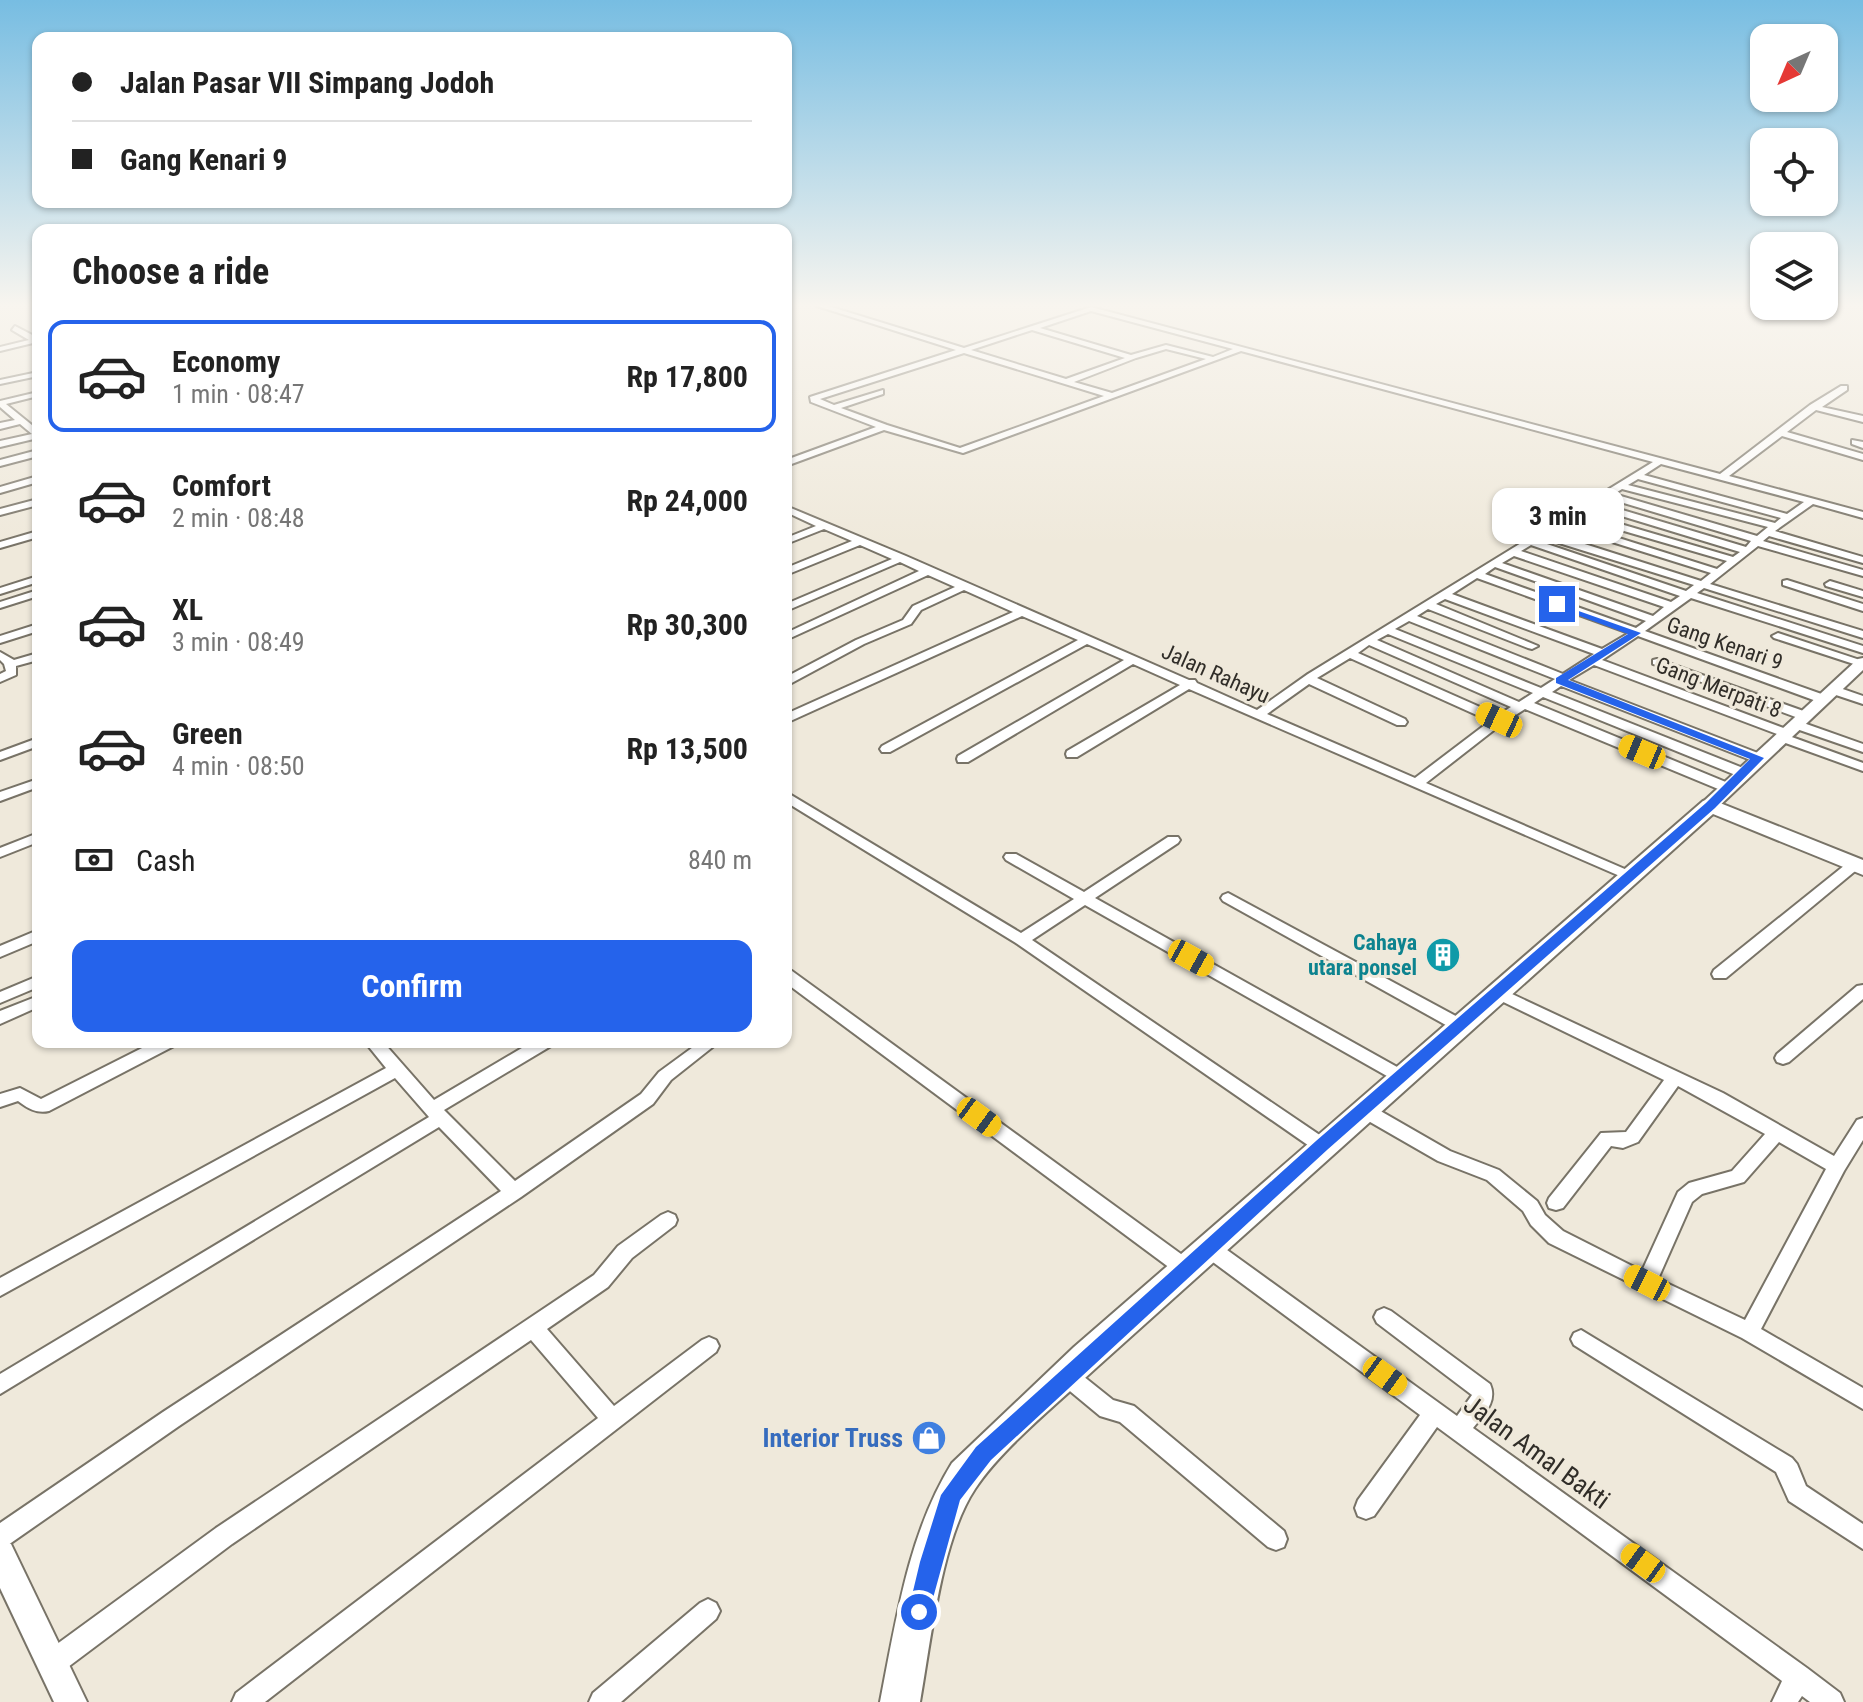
<!DOCTYPE html>
<meta charset="utf-8">
<style>
body{margin:0;font-family:"Roboto Condensed",sans-serif;background:#f2f2f2;color:#222;height:100vh;display:flex;flex-direction:column;font-size:30px;white-space:nowrap}
*{box-sizing:border-box;margin:0}
p{font-size:26px;color:#767676}
.icon{flex:none;width:44px;height:44px;fill:none;stroke:currentColor;stroke-width:2;stroke-linecap:round;stroke-linejoin:round}
.map{position:relative;flex:1;overflow:hidden}
.drawer{position:absolute;left:32px;top:224px;width:760px;height:824px;display:flex;flex-direction:column;background:#fff;border-radius:16px;box-shadow:0 2px 6px #0004}
.drawer>*{flex:none}
.banner{position:absolute;left:32px;top:32px;width:760px;height:176px;border-radius:16px;box-shadow:0 2px 6px #0004;display:grid;align-content:center;height:176px;padding:0 40px;background:#fff}
.needle{width:52px;rotate:224deg}
.tools{position:absolute;left:1750px;top:24px;display:grid;gap:16px}
.tools a{display:grid;place-items:center;width:88px;height:88px;border-radius:16px;background:#fff;box-shadow:0 2px 6px #0004;font-size:40px}
.end{position:absolute;width:36px;height:36px;margin:-18px;border:10px solid #2563eb;background:#fff;box-shadow:0 0 0 4px #fff}
.from{border-radius:50%}
.bubble{position:absolute;height:56px;border-radius:16px;background:#fff;box-shadow:0 2px 6px #0004;font-size:26px;font-weight:700;line-height:56px;text-align:center}
.car{position:absolute;width:24px;height:48px;margin:-24px -12px;border-radius:10px;box-shadow:0 0 6px 2px #0007;background:linear-gradient(#f5c518 24%,#345 0 40%,#f5c518 0 76%,#345 0 86%,#f5c518 0)}
.banner b{display:flex;align-items:center;gap:28px;height:76px;font-size:30px}
.banner b+b{border-top:2px solid #e0e0e0}
.banner i{width:20px;height:20px;background:#222}
ul{padding:0;list-style:none}
li{display:flex;align-items:center;gap:24px;height:112px;margin:0 16px 12px;padding:0 24px;border:4px solid transparent;border-radius:16px}
li div{flex:1}
li b{display:block;font-size:30px}
li em{font-style:normal;font-weight:700}
li.active{border-color:#2563eb}
li>.icon{width:72px;height:72px;stroke-width:1.5}
h2{padding:0 40px;font-size:36px;line-height:96px}
.pay{display:flex;align-items:center;gap:20px;height:88px;padding:0 40px;font-size:30px}
.pay p{margin-inline-start:auto}
.primary-button{display:flex;gap:16px;margin-top:auto;padding:16px 40px}
.primary-button a{flex:1;height:92px;border-radius:16px;background:#2563eb;color:#fff;font-size:32px;font-weight:700;line-height:92px;text-align:center}
.map>svg:first-child{display:block}
</style>
<div class="map">
<svg width="1863" height="1702" viewBox="0 0 1863 1702">
<rect width="100%" height="100%" fill="#efe9db"/>
<!-- building -->
<path fill="#e0b0e5" d="M1435,944l26,13 -10,9 -25,-13z"/>
<g fill="none" stroke-linecap="round" stroke-linejoin="round">
<!-- street casing -->
<g stroke="#787367" stroke-width="4">
<g id="street">
<path d="M817,306h11l136,42 127,-41 629,167 90,-69 31,-19h6v4l-25,17 41,9v6l-47,-12 -29,22 76,22v6l-81,-24 -53,40 134,36v6l-50,-14 -38,27 88,26v6l-94,-27 -6,5 100,29v6l-105,-30 -48,38 153,47v7l-159,-50 -7,5 166,53v7l-172,-55 -46,33 182,65 2,3 -2,3h-8l-181,-66 -36,24 187,70 2,3 -2,3 74,27v8l-86,-31 -2,-3 2,-3 -183,-69 -25,15 194,75 1,3 -1,3h-10l-192,-75 -9,6 196,78 1,3 -1,3h-10l-195,-79 -9,6 199,82 2,3 -7,4 -5,-1 -198,-82 -22,14 -77,60 208,90 2,3 -2,3 -5,1 -440,-191 -112,68h-10l-1,-3 1,-3 113,-66 -47,-21 -165,98h-10l-1,-3 1,-3 166,-96 -37,-16 -197,108h-8l-2,-3 2,-3 196,-106 -56,-24 -236,107v-9l227,-102 -49,-22 -43,20 -10,14 -47,20 -78,42v-9l70,-37 47,-20 10,-14 42,-19 -27,-12 -142,65v-7l133,-62 -19,-9 -114,49v-7l106,-45 -32,-14 -74,30v-7l66,-27 -28,-12 -38,15v-6l30,-12 -30,-14v-6l120,50 283,124h6l2,3 60,27 51,-36 345,-212 -412,-111 -278,102 -79,-23 -98,36v-6l90,-33 -65,-25 -1,-5 146,-47zM1091,311l142,38 -20,8 -47,-12 -35,10 -91,-27zM1032,330l93,28 -59,21 -95,-29zM1166,349l40,10 -94,34 -38,-11 62,-24zM964,353l140,43 -144,52 -73,-23 -46,-17 42,-14v-4l-49,15 -14,-6zM1661,464l143,38 -17,12 -143,-39zM1638,479l143,39 -6,5 -147,-38zM1622,489l146,38 -11,9 -143,-42zM1607,498l144,43 -5,6 -147,-44zM1592,507l148,45 -7,5 -150,-44zM1576,517l151,44 -10,8 -149,-47zM1561,526l150,47 -10,8 -151,-48zM1543,538l151,47 -8,6 -148,-50zM1531,545l149,51 -9,6 -150,-51zM1514,556l150,51 -11,9 -151,-53zM1495,567l151,54 -10,7 -151,-54zM1477,578l152,55 -27,16 -150,-55zM1445,599l149,55 -31,20 -146,-58 11,-7 100,39 4,1 6,-3 -102,-42zM1409,621l146,58 -14,9 -146,-59zM1388,634l145,59 -14,9 -142,-62zM1369,645l142,62 -13,8 -140,-62zM1350,658l140,63 -75,57 -148,-64 42,-30 88,41h8l2,-3 -2,-3 -88,-41z"/>
<path d="M15,326l23,12v7l-5,-2 -33,8v-4l29,-7 -17,-10z"/>
<path d="M38,372v4l-38,8v-4z"/>
<path d="M38,392v4l-32,8 32,26v8l-38,9v-6l32,-7 -12,-10 -20,5v-6l15,-3 -15,-13v-6z"/>
<path d="M1852,440l11,2v6l-11,-4z"/>
<path d="M38,450v6l-38,10v-6z"/>
<path d="M38,476v6l-38,11v-6z"/>
<path d="M38,499v6l-38,10v-6z"/>
<path d="M38,531v6l-38,11v-6z"/>
<path d="M38,576v6l-38,12v-6z"/>
<path d="M1787,580l76,24v7l-80,-26v-4z"/>
<path d="M1830,581l33,10v6l-37,-11 -1,-2z"/>
<path d="M38,590v6l-38,12v-6z"/>
<path d="M38,624v7l-38,12v-7z"/>
<path d="M1778,633l85,28v6l-89,-29 -2,-2z"/>
<path d="M0,652l14,8 24,-7v7l-22,6v9l-16,7v-8l6,-3 -2,-7 -4,-4z"/>
<path d="M1657,659l152,54 2,3 -2,3h-8l-148,-55v-4z"/>
<path d="M1834,686l29,10v8l-33,-11 -2,-3z"/>
<path d="M1795,720l68,24v8l-72,-25 -2,-3z"/>
<path d="M38,738v8l-38,14v-8z"/>
<path d="M38,779v8l-38,14v-9z"/>
<path d="M786,792l235,141 53,-34 -68,-39 -2,-3 2,-3h10l68,38 84,-55h10l2,3 -2,3 -83,55 311,174 2,4 -2,4 -6,2 -6,-2 -309,-175 -53,35 295,200 3,5 -3,5 -6,2 -6,-2 -299,-207 -230,-141z"/>
<path d="M38,833v9l-38,15v-9z"/>
<path d="M1855,860l7,4 -2,3 -134,111h-12l-2,-4 2,-4 136,-109z"/>
<path d="M1228,893l237,128 2,4 -2,4h-12l-230,-128 -2,-3 2,-3z"/>
<path d="M38,930v11l-38,16v-11z"/>
<path d="M786,970l6,1 400,291 3,6 -3,6 -7,2 -7,-2 -392,-291z"/>
<path d="M38,976v11l-38,16v-11z"/>
<path d="M1863,985v14l-74,63 -6,2 -6,-2 -2,-4 2,-4 80,-68z"/>
<path d="M1497,987l226,106 111,63 23,-36 6,-2v22l-19,31 -83,158 102,59v21l-121,-71 -193,-95 -18,-18 -8,-14 -36,-31 -49,-19 -80,-46 -3,-5 3,-5 6,-1 6,1 80,46 49,19 38,31 8,14 18,16 79,40 36,-79 11,-9 43,-12 33,-37 -87,-48 -40,56 -15,6 -12,-2 -48,62 -7,2 -7,-2 -2,-5 2,-5 52,-65 25,-1 38,-52 -173,-84 -2,-4 2,-4zM1779,1142l47,27 -81,151 -87,-41 34,-77 10,-8 42,-12z"/>
<path d="M38,996v11l-38,17v-13z"/>
<path d="M154,1042h22l-2,4 -125,65c-12,3 -22,-3 -31,-10l-18,6v-13l20,-6 21,11z"/>
<path d="M365,1042h18l51,58 98,-58h21l-2,4 -107,64 71,71 126,-87 18,-22 41,-30h19l-48,38 -18,24 -132,93 -342,229 -171,119 -8,3v-25l163,-111 338,-221 -62,-64 -439,267v-20l429,-257 -34,-39 -395,218v-18l386,-210z"/>
<path d="M668,1212l7,3 2,5 -2,5 -43,33 -24,29 -61,42 67,77 88,-66 7,-3 7,3 3,6 -3,6 -451,350h-33l4,-9 362,-275 -67,-78 -299,204 -172,129 -9,3 -9,-3 -3,-9 3,-9 174,-127 378,-253 24,-29 43,-31z"/>
<path d="M1209,1240l7,2 241,174 15,-21 -95,-72 -3,-6 3,-6 7,-3 7,3 99,73c8,18 -7,31 -17,44l334,240 33,25 4,9h-34l-8,-6 -4,6h-26l10,-21 -345,-254 -63,89 -8,3 -8,-3 -3,-8 3,-8 62,-85 -218,-161 -3,-6 3,-6z"/>
<path d="M1581,1330l211,128 5,6 9,22 57,38v25l-74,-48 -13,-29 -202,-127 -3,-6 3,-6z"/>
<path d="M1066,1366l7,2 40,32 21,6 150,125 3,8 -3,8 -8,3 -8,-3 -148,-125 -20,-6 -41,-34 -3,-7 3,-7z"/>
<path d="M708,1599l8,4 4,8 -4,8 -95,83h-32l4,-9 107,-90z"/>
</g>
</g>
<!-- secondary casing -->
<g stroke="#787367" stroke-width="4">
<g id="secondary">
<path d="M1863,658v12l-147,139h-12l-3,-4 3,-4 154,-142z"/>
<path d="M0,1540l11,4 76,158h-33l-54,-114z"/>
</g>
</g>
<!-- primary casing -->
<g stroke="#787367" stroke-width="4">
<path id="primary" d="M1710,799l153,61v15l-150,-61 -617,554c-36,33 -95,81 -121,121 -34,51 -44,152 -55,213h-40c16,-81 28,-168 72,-239l122,-116 629,-546z"/>
</g>
<!-- street -->
<use href="#street" fill="#fff" fill-rule="evenodd"/>
<!-- secondary -->
<use href="#secondary" fill="#fff" fill-rule="evenodd"/>
<!-- primary -->
<use href="#primary" fill="#fff" fill-rule="evenodd"/>
</g>
<!-- sky -->
<linearGradient id="sky" x2="0" y2="1"><stop stop-color="#77bde2"/><stop offset="0.56" stop-color="#f8f5ef"/><stop offset="1" stop-color="#f8f5ef" stop-opacity="0"/></linearGradient>
<rect width="1863" height="545" fill="url(#sky)"/>
<!-- route -->
<path fill="#2563eb" d="M1553,602l88,31 -73,47 196,78 -49,50 -388,342 -336,310 -31,40 -33,120 -8,4 -8,-4 -3,-8 12,-50 21,-67 35,-48 340,-306 390,-338 44,-44 -194,-76v-5l72,-44 -75,-28z"/>
<!-- icons -->
<defs>
<g id="building-disc" transform="scale(1.8)"><circle r="9.5" fill="#0f9aa8" stroke="#efe9db"/><path d="M-4-6H4V6H1V3H-1V6H-4ZM-2.5-4.3h1.7v1.8h-1.7ZM.8-4.3h1.7v1.8H.8ZM-2.5-1h1.7V.8h-1.7ZM.8-1h1.7V.8H.8Z" fill="#fff"/></g>
<g id="shop-disc" transform="scale(1.8)"><circle r="9.5" fill="#3f7fe0" stroke="#efe9db"/><path d="M-5-2.5h2.3a2.7 3.5 0 0 1 5.4 0H5L5.5 6h-11ZM-1.5-2.5h3a1.5 2.3 0 0 0-3 0Z" fill="#fff"/></g>
</defs>
<g fill-rule="evenodd">
<use href="#building-disc" x="1443" y="955"/>
<use href="#shop-disc" x="929" y="1438"/>
</g>
<g text-anchor="middle" stroke-width="6" stroke-linejoin="round" paint-order="stroke">
<!-- street labels -->
<g font-size="22" fill="#302d28" stroke="#efe9db">
<text transform="translate(1725 643) rotate(19)" y="8">Gang Kenari 9</text>
<text transform="translate(1216 673) rotate(24)" y="8">Jalan Rahayu</text>
<text transform="translate(1719 687) rotate(21)" y="8">Gang Merpati 8</text>
</g>
<!-- culture labels -->
<g font-size="22" font-weight="bold" fill="#0d838f" stroke="#efe9db" text-anchor="end">
<text x="1417" y="950">Cahaya<tspan x="1417" dy="25">utara ponsel</tspan></text>
</g>
<!-- near-shop labels -->
<g font-size="26" font-weight="bold" fill="#366cbe" stroke="#efe9db" text-anchor="end">
<text x="903" y="1447">Interior Truss</text>
</g>
<!-- near-street labels -->
<g font-size="26" fill="#302d28" stroke="#efe9db">
<text transform="translate(1537 1452) rotate(36)" y="9">Jalan Amal Bakti</text>
</g>
</g>
</svg>
<div class="tools">
<a><svg class="needle" viewBox="-14 -14 28 28"><path d="M0-13l5 13h-10z" fill="#e53935"/><path d="M0 13l5-13h-10z" fill="#767676"/></svg></a>
<a><svg class="icon" aria-label="locate" viewBox="0 0 24 24"><circle cx="12" cy="12" r="6"/><path d="M12 2v4M12 18v4M2 12h4M18 12h4"/></svg></a>
<a><svg class="icon" aria-label="layers" viewBox="0 0 24 24"><path d="M12 4l9 5-9 5-9-5zM3 14l9 5 9-5"/></svg></a>
</div>
<i class="end from" style="left:919px;top:1612px"></i>
<i class="end" style="left:1557px;top:604px"></i>
<div class="bubble" style="left:1492px;top:488px;width:132px">3 min</div>
<i class="car" style="left:1499px;top:720px;rotate:295deg"></i>
<i class="car" style="left:1642px;top:752px;rotate:293deg"></i>
<i class="car" style="left:1191px;top:958px;rotate:119deg"></i>
<i class="car" style="left:979px;top:1117px;rotate:126deg"></i>
<i class="car" style="left:1647px;top:1283px;rotate:297deg"></i>
<i class="car" style="left:1385px;top:1376px;rotate:126deg"></i>
<i class="car" style="left:1643px;top:1563px;rotate:306deg"></i>
<div class="banner">
<b><i class="from"></i>Jalan Pasar VII Simpang Jodoh</b>
<b><i></i>Gang Kenari 9</b>
</div>
<section class="drawer">
<h2>Choose a ride</h2>
<ul>
<li class="active"><svg class="icon" aria-label="car" viewBox="0 0 24 24"><path d="M5 17H2v-5l4-1 3-4h7l3 4 3 1v5h-3M9 17h6M6 11h13"/><circle cx="7" cy="17" r="2"/><circle cx="17" cy="17" r="2"/></svg><div><b>Economy</b><p>1 min · 08:47</p></div><em>Rp 17,800</em></li>
<li><svg class="icon" aria-label="car" viewBox="0 0 24 24"><path d="M5 17H2v-5l4-1 3-4h7l3 4 3 1v5h-3M9 17h6M6 11h13"/><circle cx="7" cy="17" r="2"/><circle cx="17" cy="17" r="2"/></svg><div><b>Comfort</b><p>2 min · 08:48</p></div><em>Rp 24,000</em></li>
<li><svg class="icon" aria-label="car" viewBox="0 0 24 24"><path d="M5 17H2v-5l4-1 3-4h7l3 4 3 1v5h-3M9 17h6M6 11h13"/><circle cx="7" cy="17" r="2"/><circle cx="17" cy="17" r="2"/></svg><div><b>XL</b><p>3 min · 08:49</p></div><em>Rp 30,300</em></li>
<li><svg class="icon" aria-label="car" viewBox="0 0 24 24"><path d="M5 17H2v-5l4-1 3-4h7l3 4 3 1v5h-3M9 17h6M6 11h13"/><circle cx="7" cy="17" r="2"/><circle cx="17" cy="17" r="2"/></svg><div><b>Green</b><p>4 min · 08:50</p></div><em>Rp 13,500</em></li>
</ul>
<div class="pay"><svg class="icon" aria-label="cash" viewBox="0 0 24 24"><path d="M3 7h18v10H3z"/><circle cx="12" cy="12" r="2"/></svg>Cash<p>840 m</p></div>
<div class="primary-button"><a>Confirm</a></div>
</section>
</div>
